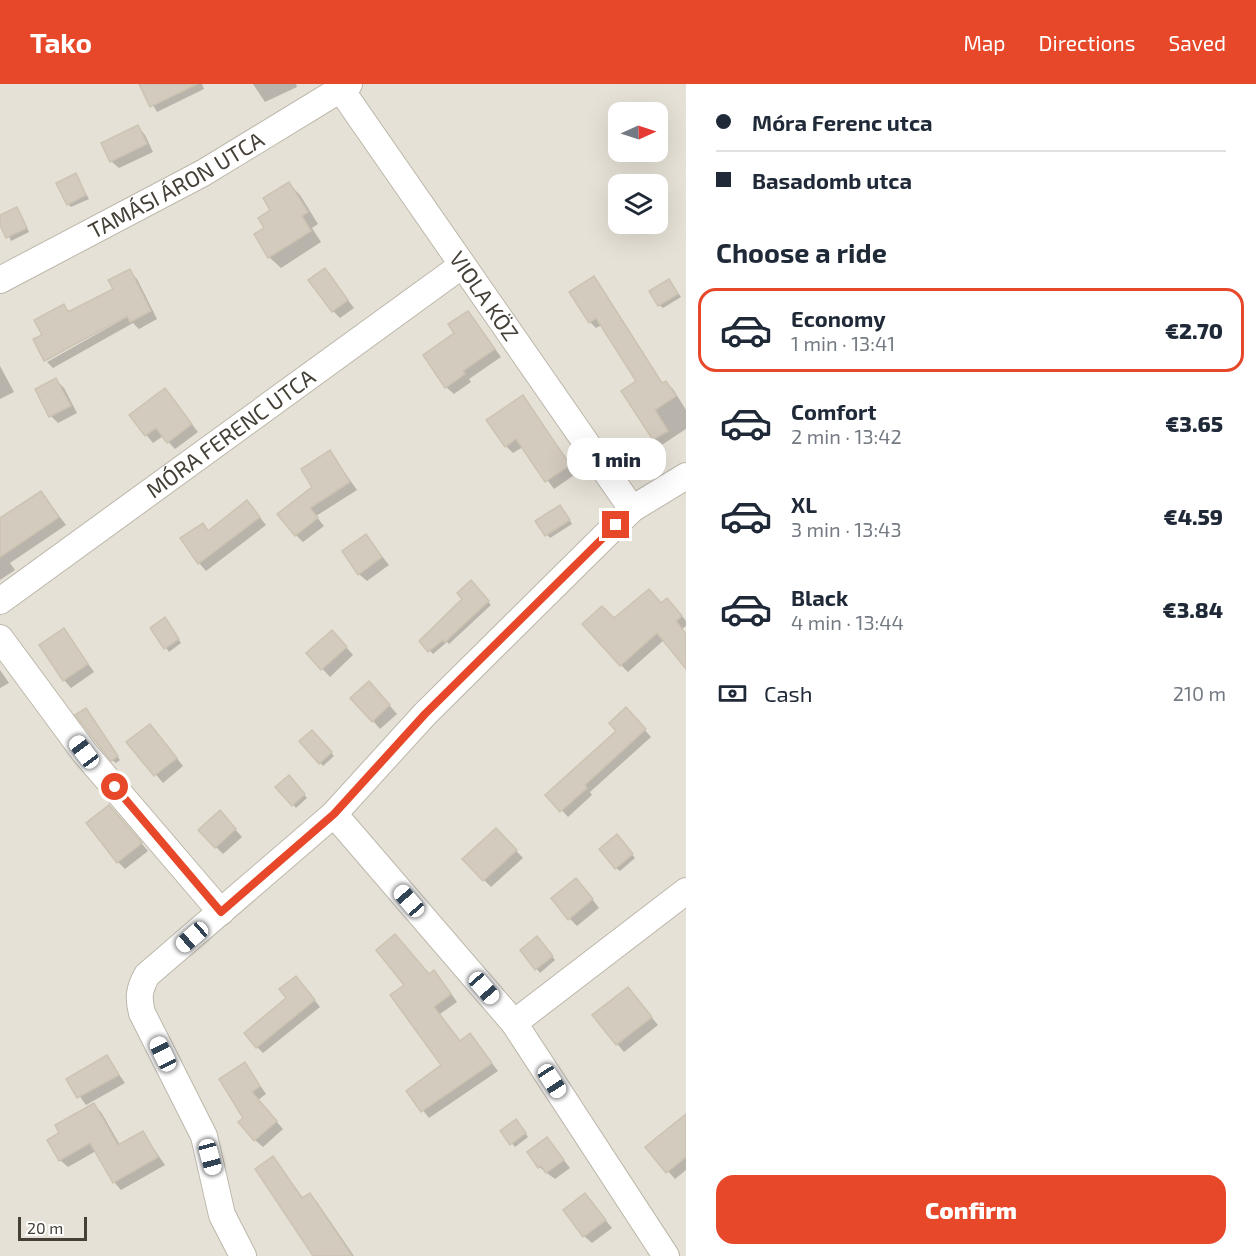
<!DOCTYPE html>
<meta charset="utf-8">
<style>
body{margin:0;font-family:"Exo 2",sans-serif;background:#f6f6f7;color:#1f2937;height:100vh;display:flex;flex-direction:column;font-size:22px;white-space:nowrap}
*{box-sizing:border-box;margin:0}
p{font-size:20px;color:#747a83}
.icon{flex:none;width:33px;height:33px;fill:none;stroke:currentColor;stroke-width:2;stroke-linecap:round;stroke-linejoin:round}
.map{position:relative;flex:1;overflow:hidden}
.drawer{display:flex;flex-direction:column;background:#fff;width:570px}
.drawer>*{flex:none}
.banner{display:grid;align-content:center;height:132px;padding:0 30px;background:#fff}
.needle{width:39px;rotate:87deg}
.buttons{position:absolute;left:608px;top:18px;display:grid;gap:12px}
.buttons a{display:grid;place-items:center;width:60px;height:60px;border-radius:12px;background:#fff;box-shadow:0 6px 24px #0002;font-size:30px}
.scale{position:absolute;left:18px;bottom:15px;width:69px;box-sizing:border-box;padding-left:6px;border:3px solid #454037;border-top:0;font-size:16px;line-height:21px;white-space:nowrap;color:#454037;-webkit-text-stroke:4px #fff;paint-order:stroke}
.end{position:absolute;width:27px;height:27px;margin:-14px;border:8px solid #e7482a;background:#fff;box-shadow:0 0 0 3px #fff}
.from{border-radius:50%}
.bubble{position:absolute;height:42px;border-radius:18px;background:#fff;box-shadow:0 6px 24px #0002;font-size:20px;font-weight:800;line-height:42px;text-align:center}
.car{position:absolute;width:18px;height:36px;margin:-18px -9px;border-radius:8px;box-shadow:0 0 4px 2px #0007;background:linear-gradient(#fff 24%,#345 0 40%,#fff 0 76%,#345 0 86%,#fff 0)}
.banner b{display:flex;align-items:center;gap:21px;height:57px;font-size:22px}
.banner b+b{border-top:2px solid #e0e1e3}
.banner i{width:15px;height:15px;background:#1f2937}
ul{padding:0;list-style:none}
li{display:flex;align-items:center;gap:18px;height:84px;margin:0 12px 9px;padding:0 18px;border:3px solid transparent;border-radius:18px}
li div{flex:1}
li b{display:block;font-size:22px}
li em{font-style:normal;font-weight:800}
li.on{border-color:#e7482a}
li>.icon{width:54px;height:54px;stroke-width:1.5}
h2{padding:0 30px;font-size:27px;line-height:72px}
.pay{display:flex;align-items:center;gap:15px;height:66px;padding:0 30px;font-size:22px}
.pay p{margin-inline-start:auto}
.action{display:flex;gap:12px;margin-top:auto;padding:12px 30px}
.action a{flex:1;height:69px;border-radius:18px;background:#e7482a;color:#fff;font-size:24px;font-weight:800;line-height:69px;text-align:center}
header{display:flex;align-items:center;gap:36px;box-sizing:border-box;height:84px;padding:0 30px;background:#e7482a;color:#fff}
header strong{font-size:28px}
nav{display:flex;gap:33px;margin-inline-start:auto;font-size:21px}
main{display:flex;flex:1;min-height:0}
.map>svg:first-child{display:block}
</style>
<header>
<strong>Tako</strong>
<nav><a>Map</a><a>Directions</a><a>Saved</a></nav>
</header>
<main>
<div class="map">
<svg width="686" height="1172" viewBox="0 0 686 1172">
<rect width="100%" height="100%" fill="#f2efe8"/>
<!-- residential -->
<path fill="#e6e1d6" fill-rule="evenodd" d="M0,0h686v1172h-686zM618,28h39v40h-39zM618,100h39v40h-39z"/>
<!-- shadow -->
<g fill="#0003">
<path d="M141,0h61l2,5 -47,23z"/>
<path d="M253,0h43l1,3 -32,15z"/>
<path d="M138,43l7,8 8,17 -34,16 -8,-7z"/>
<path d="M75,91l14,24 -18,8 -3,-3z"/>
<path d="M289,100l11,11 18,29 -6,4 9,14 -40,26 -12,-11 -3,-29 6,-17z"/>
<path d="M17,125l12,23 -18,9 -11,-24z"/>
<path d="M325,186l29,38 -14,10 -7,-7z"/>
<path d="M129,187l8,8 20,40 -18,10 -6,-6 -80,45 -6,-6 87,-49 -1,-2 -87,50 -11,-21 9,-5 20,-29 6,6 45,-22z"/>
<path d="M594,194l69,106 3,-1 7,6 13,21v19l-26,17 -6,-7 -16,-57 -36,-57 -6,3 -6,-6z"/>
<path d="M672,200l9,13 -18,11 -4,-3z"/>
<path d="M468,228l33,45 -32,22 2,3 -17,12 -8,-7 10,-53z"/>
<path d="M0,282l14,26 -14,7z"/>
<path d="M56,296l8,8 13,25 -19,10 -7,-7z"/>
<path d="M165,306l33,42 -23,17 -12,-13 -10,7 -22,-27z"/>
<path d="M523,313l54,76 -23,16 -31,-42 -10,6 -7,-7z"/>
<path d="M330,368l27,38 -41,26 8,10 -21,16 -7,-7z"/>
<path d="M41,408l25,33 -56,38 5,7 -15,10v-46z"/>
<path d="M254,426l12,15 -60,46 -7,-8 4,-38 7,7z"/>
<path d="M563,426l9,14 -22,14 -13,-16z"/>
<path d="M366,452l23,29 -22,16 -8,-7z"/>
<path d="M471,499l20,22 -42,39 -2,-2 -14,12 -12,-13 43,-42z"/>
<path d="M675,523l11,14v5l-4,3 4,5v30l-22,-24 -36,32 -7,-7 -7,-45z"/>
<path d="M168,539l13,20 -12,9 -17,-24z"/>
<path d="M64,546l30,42 -23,16 -7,-8z"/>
<path d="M339,555l14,16 -23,22 -22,-24z"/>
<path d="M0,586l9,13 -9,5z"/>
<path d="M376,606l21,24 -17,15 -7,-8z"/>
<path d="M89,629l31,47 -4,3 -4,-3z"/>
<path d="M632,632l19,21 -61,55 2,3 -24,22 -20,-22z"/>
<path d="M312,648l22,24 -11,10 -22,-24z"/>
<path d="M157,649l26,33 -20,17 -34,-41z"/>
<path d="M289,693l18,21 -11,10 -19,-21z"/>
<path d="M117,730l31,37 -23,18 -7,-7z"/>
<path d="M227,736l15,17 -19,17 -7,-7z"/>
<path d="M503,753l20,21 -32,29 -7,-7z"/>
<path d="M620,756l15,18 -15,13 -4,-3z"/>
<path d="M583,803l16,21 -22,18 -7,-7z"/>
<path d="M395,852l35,39 4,-3 7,7 16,23 -17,12 21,28 9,-7 28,36 -69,47 -21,-27 35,-26 -36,-80z"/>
<path d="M540,858l15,18 -15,13 -18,-23z"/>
<path d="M301,899l19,24 -57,46 -6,-6z"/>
<path d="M628,905l30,36 -34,27 -30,-36z"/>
<path d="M107,973l18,26 -39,22 -18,-25z"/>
<path d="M245,980l21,30 -8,6 25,29 -20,18 -8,-7 -10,-22z"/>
<path d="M94,1021l7,7 19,33 23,-12 22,32 -44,25 -7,-8 -18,-31 -28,16 -8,-7 1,-27z"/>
<path d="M686,1032v54l-11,9 -28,-32z"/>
<path d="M519,1040l9,13 -13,10 -13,-16z"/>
<path d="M547,1055l23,29 -15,11 -16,-12z"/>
<path d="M273,1074l31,41 6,-4 7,7 37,54h-40z"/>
<path d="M585,1111l27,33 -20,15 -8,-7z"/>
</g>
<!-- building -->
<g fill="#d3cbbe" stroke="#cdc3b2" stroke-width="1.5">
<path d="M139,0h58l-47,23z"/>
<path d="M138,41l9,19 -37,18 -9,-19z"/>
<path d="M76,89l10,22 -19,10 -11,-22z"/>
<path d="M289,98l19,30 -6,4 9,15 -43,27 -14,-24 10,-6 -6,-10 12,-8 -7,-12z"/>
<path d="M17,123l10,21 -21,10 -6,-13v-10z"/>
<path d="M325,184l23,32 -16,12 -24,-32z"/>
<path d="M130,185l21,42 -21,11 -3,-6 -83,45 -11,-22 9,-4 -8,-15 30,-16 4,8 45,-23 -5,-9z"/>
<path d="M594,192l68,107 4,-2 10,15 -21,14 13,21 -15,9 -32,-49 15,-10 -40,-63 -7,5 -20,-31z"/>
<path d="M669,195l9,15 -20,12 -9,-15z"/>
<path d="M468,227l27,38 -32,22 2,3 -20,14 -22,-33 31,-22 -6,-9z"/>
<path d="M56,294l15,28 -22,11 -14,-28z"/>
<path d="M165,304l27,36 -25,19 -11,-15 -11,8 -16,-21z"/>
<path d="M523,311l47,70 -25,17 -29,-43 -11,8 -19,-27z"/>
<path d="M330,366l20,32 -40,26 8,10 -23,18 -18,-22 35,-27 -11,-18z"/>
<path d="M41,407l18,26 -59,40v-39z"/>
<path d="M247,416l13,17 -62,47 -18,-26 23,-15 5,8z"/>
<path d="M560,421l10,15 -25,16 -10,-15z"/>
<path d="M366,450l16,23 -24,18 -16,-24z"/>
<path d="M471,496l18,21 -44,41 -2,-2 -15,12 -9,-11 43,-42 -5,-6z"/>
<path d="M649,505l12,14 6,-5 15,18 -6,5 10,13v35l-29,-36 -37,33 -38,-42 20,-18 12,12z"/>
<path d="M165,533l14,22 -15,10 -14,-21z"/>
<path d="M64,544l24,36 -25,17 -24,-36z"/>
<path d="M332,546l15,17 -26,23 -15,-17z"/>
<path d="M369,597l21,24 -18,17 -22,-24z"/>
<path d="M626,623l20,22 -61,56 2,3 -27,24 -15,-17 71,-64 -7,-8z"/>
<path d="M86,624l32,48 -7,5 -36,-46z"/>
<path d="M150,640l27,34 -23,18 -28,-34z"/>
<path d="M312,646l20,22 -13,12 -20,-23z"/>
<path d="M289,691l16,19 -13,12 -17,-19z"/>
<path d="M109,721l33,38 -25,20 -31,-40z"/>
<path d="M220,726l16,19 -21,19 -17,-18z"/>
<path d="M496,744l21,22 -34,31 -21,-22z"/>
<path d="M617,750l16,20 -18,15 -16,-20z"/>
<path d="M576,794l17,21 -25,21 -17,-22z"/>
<path d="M395,850l34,40 5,-4 17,24 -17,13 26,34 10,-8 22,30 -71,49 -15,-21 35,-26 -51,-70 14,-10 -28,-35z"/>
<path d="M537,852l16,20 -18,14 -15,-20z"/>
<path d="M296,892l19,24 -59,48 -12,-15 42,-35 -7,-9z"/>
<path d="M628,903l24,30 -36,28 -24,-30z"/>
<path d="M107,971l12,20 -42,23 -11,-19z"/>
<path d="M245,978l15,24 -8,6 25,29 -23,20 -16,-19 5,-4 -24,-39z"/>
<path d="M94,1019l24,42 25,-14 15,26 -45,26 -23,-40 -31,18 -12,-21 12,-7 -4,-8z"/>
<path d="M686,1030v43l-20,16 -21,-26z"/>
<path d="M516,1035l10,14 -16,12 -10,-14z"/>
<path d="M547,1053l17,23 -18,13 -5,-7 -3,2 -11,-16z"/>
<path d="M273,1072l29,42 8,-5 42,63h-39l-58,-87z"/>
<path d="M585,1109l21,27 -23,17 -20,-27z"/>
</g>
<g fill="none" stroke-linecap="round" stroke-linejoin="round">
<!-- minor casing -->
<g stroke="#bdb7ab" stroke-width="28">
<g id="minor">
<path id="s1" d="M337,0l295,425"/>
<path id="s2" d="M0,196l203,-107 146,-89"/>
<path id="s3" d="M0,517l461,-335"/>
<path d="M0,554l84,114 137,160"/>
<path d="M334,730l180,209 152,233"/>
<path d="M514,939l172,-132"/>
<path d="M243,1172l-21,-41 -18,-79 -62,-123c-4,-15 -3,-24 5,-38l187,-161 91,-100 207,-205 54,-33"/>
</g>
</g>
<!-- minor -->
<use href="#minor" stroke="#fff" stroke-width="26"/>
</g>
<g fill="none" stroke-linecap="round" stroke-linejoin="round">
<!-- route -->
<path stroke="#e7482a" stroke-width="8" d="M115,703l106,125 113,-98 91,-100 191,-189"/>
</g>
<g text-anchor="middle" stroke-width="5" stroke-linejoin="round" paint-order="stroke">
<!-- street labels -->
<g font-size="22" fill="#454037" stroke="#fff">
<text dy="8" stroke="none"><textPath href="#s2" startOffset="200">TAMÁSI ÁRON UTCA</textPath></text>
<text dy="8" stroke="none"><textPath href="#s1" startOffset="258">VIOLA KÖZ</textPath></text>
<text dy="8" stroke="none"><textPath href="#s3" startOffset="285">MÓRA FERENC UTCA</textPath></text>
</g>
</g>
</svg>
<div class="buttons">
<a><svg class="needle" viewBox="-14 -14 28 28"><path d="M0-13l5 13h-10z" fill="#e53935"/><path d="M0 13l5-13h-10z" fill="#747a83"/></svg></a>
<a><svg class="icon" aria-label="layers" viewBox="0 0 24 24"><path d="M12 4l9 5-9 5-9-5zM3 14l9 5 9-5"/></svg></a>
</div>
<div class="scale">20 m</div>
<i class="end from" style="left:115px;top:703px"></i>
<i class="end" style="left:616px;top:441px"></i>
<div class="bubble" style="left:567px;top:354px;width:99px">1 min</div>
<i class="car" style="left:84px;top:668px;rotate:323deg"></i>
<i class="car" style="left:409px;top:817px;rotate:319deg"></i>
<i class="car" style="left:192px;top:853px;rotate:229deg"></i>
<i class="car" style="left:484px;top:904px;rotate:139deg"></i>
<i class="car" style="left:163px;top:970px;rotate:334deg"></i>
<i class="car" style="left:552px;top:997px;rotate:147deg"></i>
<i class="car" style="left:210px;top:1073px;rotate:165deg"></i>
</div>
<section class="drawer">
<div class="banner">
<b><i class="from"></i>Móra Ferenc utca</b>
<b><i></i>Basadomb utca</b>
</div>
<h2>Choose a ride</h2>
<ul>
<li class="on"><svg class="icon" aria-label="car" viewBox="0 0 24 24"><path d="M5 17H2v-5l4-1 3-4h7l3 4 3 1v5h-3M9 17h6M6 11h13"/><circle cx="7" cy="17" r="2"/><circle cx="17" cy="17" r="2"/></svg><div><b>Economy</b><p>1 min · 13:41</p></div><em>€2.70</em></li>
<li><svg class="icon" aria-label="car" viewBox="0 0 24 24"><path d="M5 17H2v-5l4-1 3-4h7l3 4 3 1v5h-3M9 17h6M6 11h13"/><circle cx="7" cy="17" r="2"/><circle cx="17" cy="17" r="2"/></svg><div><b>Comfort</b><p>2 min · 13:42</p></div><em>€3.65</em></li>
<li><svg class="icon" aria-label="car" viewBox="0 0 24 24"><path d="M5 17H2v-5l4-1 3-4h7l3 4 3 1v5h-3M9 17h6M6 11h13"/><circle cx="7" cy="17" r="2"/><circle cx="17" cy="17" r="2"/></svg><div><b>XL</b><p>3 min · 13:43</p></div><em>€4.59</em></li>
<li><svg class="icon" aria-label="car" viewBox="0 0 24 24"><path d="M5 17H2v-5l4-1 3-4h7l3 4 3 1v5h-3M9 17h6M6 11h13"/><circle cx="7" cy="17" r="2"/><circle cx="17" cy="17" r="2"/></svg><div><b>Black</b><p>4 min · 13:44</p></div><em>€3.84</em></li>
</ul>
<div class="pay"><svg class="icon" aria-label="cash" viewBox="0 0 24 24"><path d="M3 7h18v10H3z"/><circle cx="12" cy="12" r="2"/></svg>Cash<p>210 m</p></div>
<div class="action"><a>Confirm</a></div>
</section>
</main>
